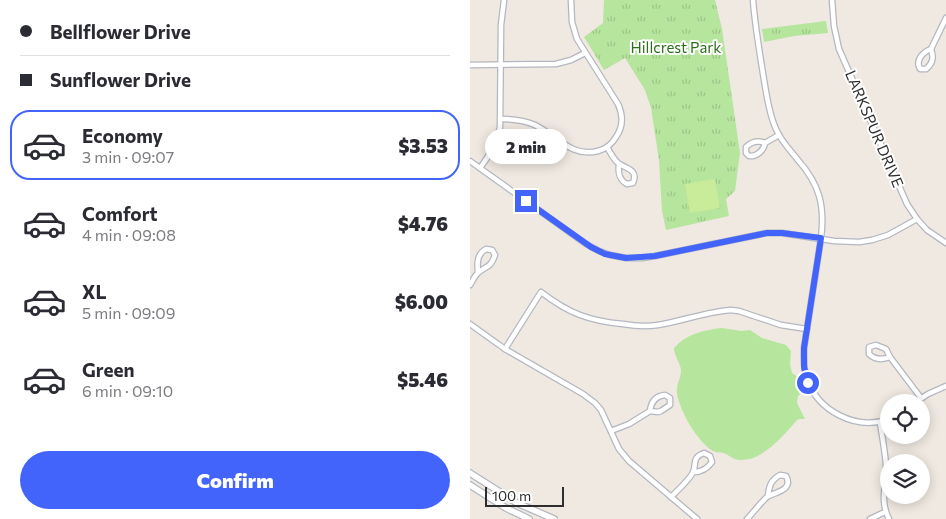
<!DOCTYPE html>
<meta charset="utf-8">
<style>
body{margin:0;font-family:Commissioner,sans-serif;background:#f2f2f3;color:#2b2b33;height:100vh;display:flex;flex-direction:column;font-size:19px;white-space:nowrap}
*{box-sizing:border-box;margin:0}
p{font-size:16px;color:#7c7c81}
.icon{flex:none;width:28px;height:28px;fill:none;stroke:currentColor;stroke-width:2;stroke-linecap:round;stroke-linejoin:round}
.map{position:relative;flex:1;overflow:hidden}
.drawer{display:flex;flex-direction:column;background:#fff;width:470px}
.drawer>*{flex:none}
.banner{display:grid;align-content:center;height:110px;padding:0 20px;background:#fff}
.tools{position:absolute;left:410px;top:394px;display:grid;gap:10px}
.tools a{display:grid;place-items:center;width:50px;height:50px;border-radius:50%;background:#fff;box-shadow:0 2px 12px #0003;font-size:25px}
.scale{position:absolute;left:15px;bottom:12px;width:79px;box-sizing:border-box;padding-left:5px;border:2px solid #2e2e2e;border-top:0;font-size:14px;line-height:18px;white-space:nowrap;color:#2e2e2e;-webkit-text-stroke:4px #fff;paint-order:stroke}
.end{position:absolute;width:22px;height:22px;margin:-11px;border:6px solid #4264fb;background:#fff;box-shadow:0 0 0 2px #fff}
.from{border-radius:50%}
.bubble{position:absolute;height:35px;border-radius:18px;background:#fff;box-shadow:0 2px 12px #0003;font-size:16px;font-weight:800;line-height:35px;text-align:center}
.banner b{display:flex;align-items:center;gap:18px;height:48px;font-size:19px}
.banner b+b{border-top:1px solid #e1e1e2}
.banner i{width:12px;height:12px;background:#2b2b33}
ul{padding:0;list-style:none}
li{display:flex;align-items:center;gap:15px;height:70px;margin:0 10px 8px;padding:0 10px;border:2px solid transparent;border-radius:20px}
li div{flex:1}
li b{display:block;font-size:19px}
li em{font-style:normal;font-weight:800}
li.current{border-color:#4264fb}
li>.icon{width:45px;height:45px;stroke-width:1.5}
.button{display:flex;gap:10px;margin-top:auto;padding:10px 20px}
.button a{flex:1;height:58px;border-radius:30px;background:#4264fb;color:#fff;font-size:20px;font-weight:800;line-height:58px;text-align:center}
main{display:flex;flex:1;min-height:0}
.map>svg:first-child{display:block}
</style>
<main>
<section class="drawer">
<div class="banner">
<b><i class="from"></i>Bellflower Drive</b>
<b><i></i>Sunflower Drive</b>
</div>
<ul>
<li class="current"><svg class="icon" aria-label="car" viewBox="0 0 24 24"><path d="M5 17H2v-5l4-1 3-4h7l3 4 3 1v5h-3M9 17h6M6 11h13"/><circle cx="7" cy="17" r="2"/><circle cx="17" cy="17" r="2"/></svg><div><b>Economy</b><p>3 min · 09:07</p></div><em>$3.53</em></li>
<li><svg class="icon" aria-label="car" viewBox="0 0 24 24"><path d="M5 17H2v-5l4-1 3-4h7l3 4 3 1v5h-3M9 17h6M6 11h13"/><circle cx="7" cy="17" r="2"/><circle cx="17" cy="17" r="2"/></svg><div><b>Comfort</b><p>4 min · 09:08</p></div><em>$4.76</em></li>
<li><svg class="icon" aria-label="car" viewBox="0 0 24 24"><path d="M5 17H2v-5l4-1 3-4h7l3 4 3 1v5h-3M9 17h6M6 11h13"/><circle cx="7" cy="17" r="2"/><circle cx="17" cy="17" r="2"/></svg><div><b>XL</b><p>5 min · 09:09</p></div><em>$6.00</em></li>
<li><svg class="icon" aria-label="car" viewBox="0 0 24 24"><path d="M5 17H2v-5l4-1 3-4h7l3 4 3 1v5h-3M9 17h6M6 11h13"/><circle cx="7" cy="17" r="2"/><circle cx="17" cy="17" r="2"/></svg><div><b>Green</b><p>6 min · 09:10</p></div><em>$5.46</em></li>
</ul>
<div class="button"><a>Confirm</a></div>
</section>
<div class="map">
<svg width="476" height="519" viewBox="0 0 476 519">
<defs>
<pattern id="park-tufts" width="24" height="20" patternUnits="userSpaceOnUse" patternTransform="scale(1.25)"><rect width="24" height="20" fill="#b6e59e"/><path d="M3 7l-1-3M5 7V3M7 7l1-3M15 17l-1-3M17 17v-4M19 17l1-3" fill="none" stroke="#9dc588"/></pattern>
</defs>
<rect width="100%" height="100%" fill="#efe9e1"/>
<!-- grass -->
<path fill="#b6e59e" d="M252,328l19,3 9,-1 12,8 24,7 5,6 -1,13 2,9 6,4 4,11 -1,5 -3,3 -1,7 8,16h-5l-3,1c-13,15 -28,33 -47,39 -6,1 -14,2 -19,-2 -4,-2 -2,-2 -7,-4 -4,-1 -7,0 -11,-2 -16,-10 -33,-39 -36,-58 -1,-8 4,-15 4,-23 -1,-8 -7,-14 -7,-22 12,-14 30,-18 48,-20z"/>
<!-- park -->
<g fill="url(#park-tufts)">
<path d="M134,0h111l7,29 18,124 -5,38 -9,8 3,17 -63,14 -4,-19 -3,-51 -8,-52 -6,-18 -20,-32 -21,12 -20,-33 19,-14z"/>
<path d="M356,21l2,12 -34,3 -30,6 -2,-13z"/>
</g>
<!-- pitch -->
<path fill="#c9ec9a" d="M245,179l5,29 -30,5 -5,-29z"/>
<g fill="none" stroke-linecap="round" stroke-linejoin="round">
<!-- minor casing -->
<g stroke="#b4b7c1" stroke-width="7">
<g id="minor">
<path d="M283,0c2,27 7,54 11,80 3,17 5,34 12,49 5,12 14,21 22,31 22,25 27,46 23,78l-17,110c0,10 -1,21 3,31 11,32 49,52 82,40"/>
<path d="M362,0l2,26 5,23 68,155 10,15 10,11 19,13"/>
<path d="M461,49c3,9 2,14 -5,20h-6c-5,-9 3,-17 11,-20z"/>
<path d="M461,49l15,-31"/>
<path d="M0,65l86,-1 15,-4 14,-7"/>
<path d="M31,119c12,0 23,1 34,6 22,11 37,33 63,26 8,-2 14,-7 18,-14 7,-10 7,-22 2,-33l-41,-65 -5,-17 -1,-22"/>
<path d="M295,143c-7,-3 -13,-2 -19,4v6l3,3c8,1 15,-6 16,-13l14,-8"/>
<path d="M137,147c3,5 6,11 10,15 7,7 22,6 16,21l-6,1c-8,-4 -9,-11 -8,-20"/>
<path d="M0,161l116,83 13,7 11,4 16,3h16l13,-2 112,-23h15l52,8 25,1 13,-2 16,-5 29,-16"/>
<path d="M10,168c10,-13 17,-25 20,-41l1,-102 3,-25"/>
<path d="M0,285c2,-3 4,-8 7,-11 8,-9 13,-4 18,-19l-3,-5 -6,-1c-9,5 -9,14 -8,23"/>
<path d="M0,324l35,25 78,45 12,9 6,7 18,39 10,12 68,58"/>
<path d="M35,349l36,-57c27,21 48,29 82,32 11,2 23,3 35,1 24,-4 48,-13 72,-15l9,1 42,14 26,4"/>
<path d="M420,357c-8,3 -15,3 -21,-3v-7l7,-2 10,4 4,8 31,41"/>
<path d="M446,402l12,-8 18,-8"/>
<path d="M410,422c2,14 5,29 6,43 1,20 -7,34 3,54"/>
<path d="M141,431l18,-7 21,-13 8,1 3,-1 9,-6v-7l-5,-3c-10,1 -14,7 -15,16"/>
<path d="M201,497c5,-5 20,-19 22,-25 4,-8 -2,-14 11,-19l6,3 2,6c-5,7 -10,10 -18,10"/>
<path d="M277,519c6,-6 14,-17 20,-22 7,-5 27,-6 19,-21l-6,-1c-9,5 -11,11 -12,21"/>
<path d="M400,519l15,-7"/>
</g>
</g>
<!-- secondary casing -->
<g stroke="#b4b7c1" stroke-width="8">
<g id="secondary">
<path d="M0,473l47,30 37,16"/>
<path d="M0,485l36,23 23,11"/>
</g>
</g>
<!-- minor -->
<use href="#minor" stroke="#fff" stroke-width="4.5"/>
<!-- secondary -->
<use href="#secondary" stroke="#fff" stroke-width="5.5"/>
</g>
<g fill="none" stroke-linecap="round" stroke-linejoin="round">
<!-- route -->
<path stroke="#4264fb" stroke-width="6" d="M56,201l65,46 14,7 21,4 29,-2 112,-23h15l39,5 -17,110v19l4,16"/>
</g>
<g text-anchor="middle" stroke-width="4" stroke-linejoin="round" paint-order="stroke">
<!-- park labels -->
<g font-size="15" fill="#2c6e1b" stroke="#fff">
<text x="206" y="53">Hillcrest Park</text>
</g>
<!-- street labels -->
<g font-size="15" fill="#2e2e2e" stroke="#fff">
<text transform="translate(404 129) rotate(67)" y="5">LARKSPUR DRIVE</text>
</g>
</g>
</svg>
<div class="tools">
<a><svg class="icon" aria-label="locate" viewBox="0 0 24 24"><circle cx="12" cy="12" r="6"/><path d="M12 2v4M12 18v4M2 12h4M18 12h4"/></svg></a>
<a><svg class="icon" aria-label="layers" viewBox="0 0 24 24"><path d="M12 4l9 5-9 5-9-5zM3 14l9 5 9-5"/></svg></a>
</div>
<div class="scale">100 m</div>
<i class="end from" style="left:338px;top:383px"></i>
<i class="end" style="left:56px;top:201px"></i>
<div class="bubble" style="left:15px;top:129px;width:82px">2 min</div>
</div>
</main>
